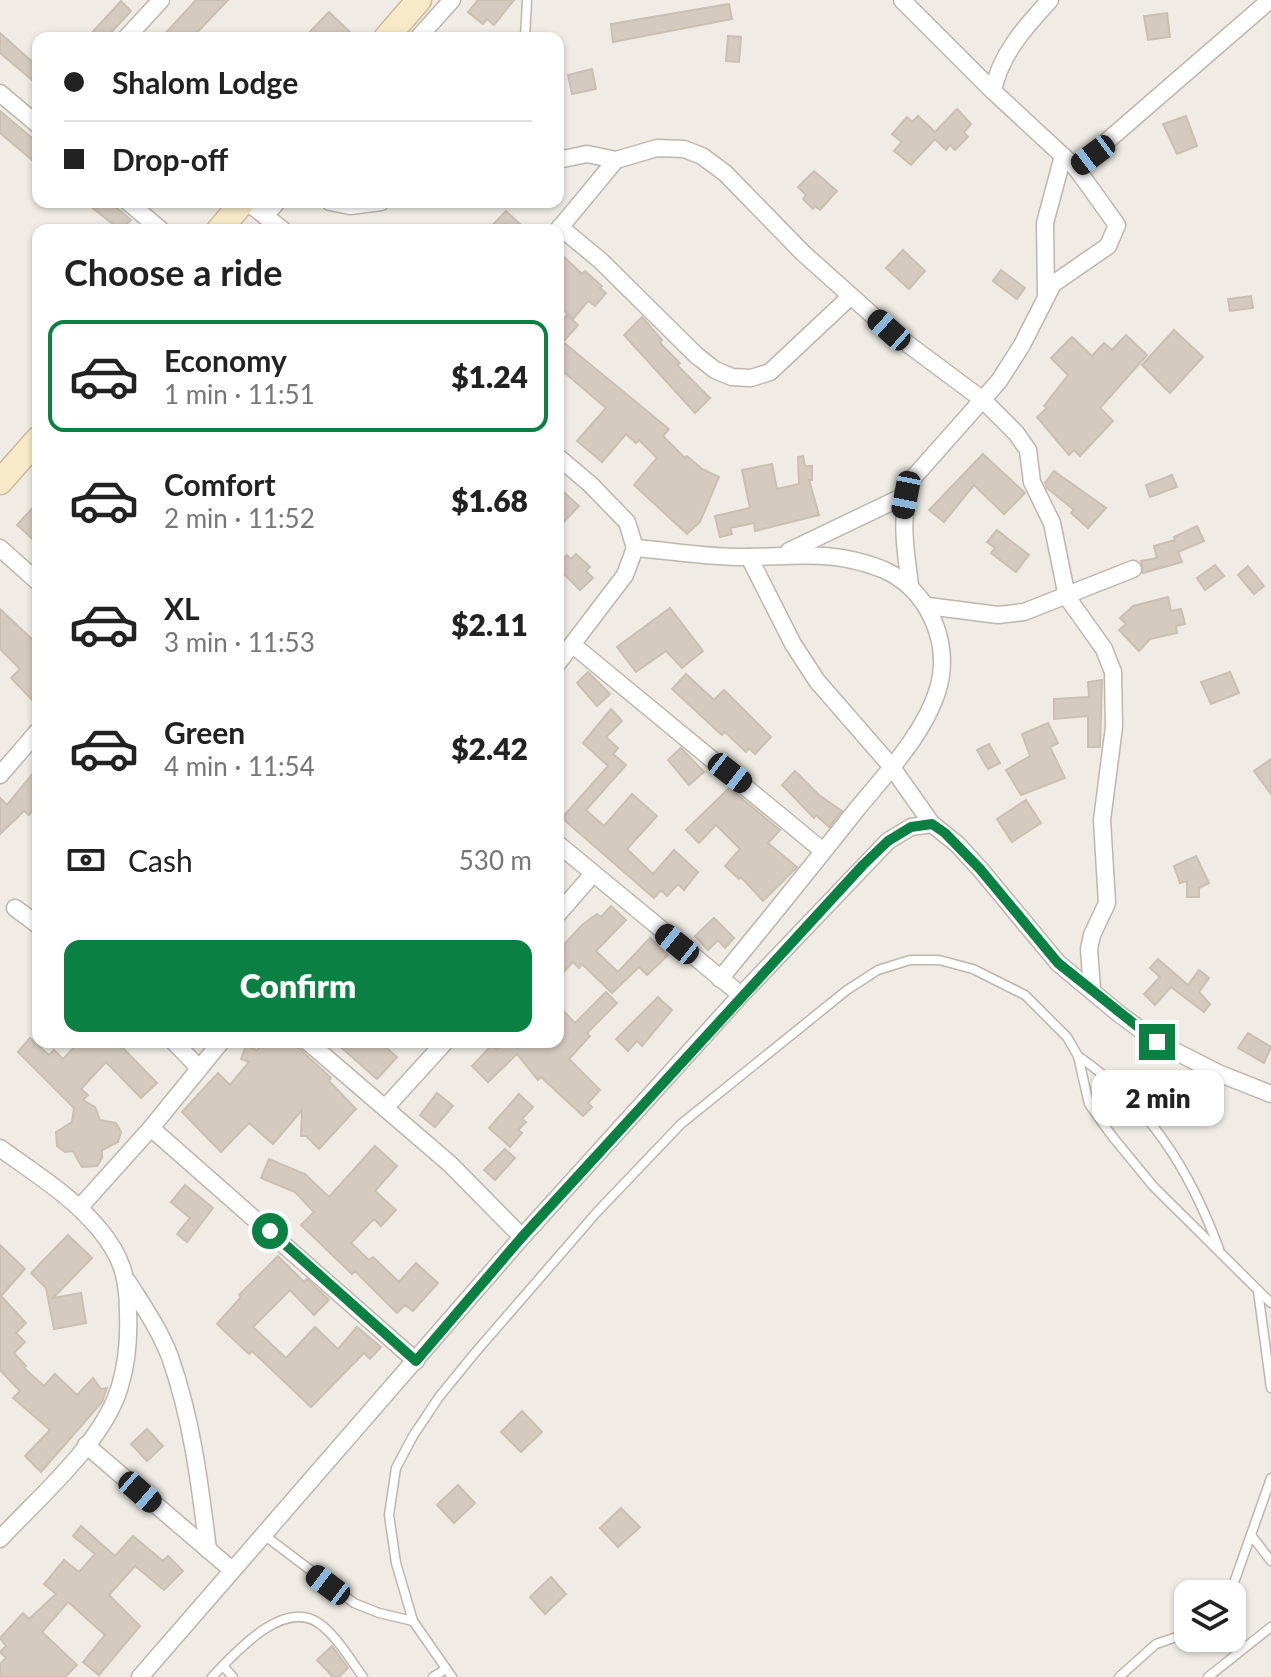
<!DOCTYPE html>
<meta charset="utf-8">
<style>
body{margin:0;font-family:Lato,sans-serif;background:#f6f6f6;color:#222;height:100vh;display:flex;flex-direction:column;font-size:30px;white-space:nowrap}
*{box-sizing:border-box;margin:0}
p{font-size:26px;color:#767676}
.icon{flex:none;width:44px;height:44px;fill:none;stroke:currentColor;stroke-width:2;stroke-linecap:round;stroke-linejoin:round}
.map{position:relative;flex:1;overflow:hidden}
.drawer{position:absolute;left:32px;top:224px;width:532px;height:824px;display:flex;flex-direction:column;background:#fff;border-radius:16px;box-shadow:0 2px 6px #0004}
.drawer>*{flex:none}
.banner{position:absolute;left:32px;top:32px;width:532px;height:176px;border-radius:16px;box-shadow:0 2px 6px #0004;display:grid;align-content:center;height:176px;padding:0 32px;background:#fff}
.tools{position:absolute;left:1174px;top:1580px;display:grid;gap:16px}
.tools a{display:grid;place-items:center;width:72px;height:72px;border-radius:16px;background:#fff;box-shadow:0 2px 6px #0004;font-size:40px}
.end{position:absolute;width:36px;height:36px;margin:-18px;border:10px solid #0b8043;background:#fff;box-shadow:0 0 0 4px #fff}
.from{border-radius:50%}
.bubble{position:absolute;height:56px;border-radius:16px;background:#fff;box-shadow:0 2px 6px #0004;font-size:26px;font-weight:800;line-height:56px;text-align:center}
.car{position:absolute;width:24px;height:48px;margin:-24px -12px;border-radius:10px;box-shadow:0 0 6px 2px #0007;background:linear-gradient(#222 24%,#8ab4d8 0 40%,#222 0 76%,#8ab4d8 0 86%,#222 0)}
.banner b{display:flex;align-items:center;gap:28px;height:76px;font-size:30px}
.banner b+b{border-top:2px solid #e0e0e0}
.banner i{width:20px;height:20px;background:#222}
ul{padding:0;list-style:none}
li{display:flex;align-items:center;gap:24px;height:112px;margin:0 16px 12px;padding:0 16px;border:4px solid transparent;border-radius:16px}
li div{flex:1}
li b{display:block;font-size:30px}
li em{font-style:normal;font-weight:800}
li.on{border-color:#0b8043}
li>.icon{width:72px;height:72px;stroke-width:1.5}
h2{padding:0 32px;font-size:36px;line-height:96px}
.pay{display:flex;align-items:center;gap:20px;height:88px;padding:0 32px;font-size:30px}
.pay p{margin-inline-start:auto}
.primary-button{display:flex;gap:16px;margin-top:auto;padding:16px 32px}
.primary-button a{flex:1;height:92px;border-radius:16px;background:#0b8043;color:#fff;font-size:32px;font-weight:800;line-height:92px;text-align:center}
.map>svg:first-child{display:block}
</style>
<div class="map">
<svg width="1271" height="1677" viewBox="0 0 1271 1677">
<rect width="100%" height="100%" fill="#f0ece5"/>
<!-- building -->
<g fill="#d4cabf" stroke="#cabfb0" stroke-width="2">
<path d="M196,0h32l-36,38h-31z"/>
<path d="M478,0h36l-20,25 -7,-6 -4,5 -15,-12z"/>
<path d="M121,1l10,10 -25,27h-19z"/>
<path d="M729,4l3,15 -119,23 -2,-18z"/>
<path d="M329,12l21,20 -6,6h-40z"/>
<path d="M1167,13l3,24 -22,3 -4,-24z"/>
<path d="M0,33l38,34v18l-38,-32z"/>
<path d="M728,36l13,1 -2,25 -13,-1z"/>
<path d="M592,69l4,20 -24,5 -4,-19z"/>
<path d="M957,109l14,15 -7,8 4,5 -13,13 -5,-5 -4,5 -11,-11 -24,26 -17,-14 8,-9 -10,-8 15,-17 5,5 6,-6 17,16z"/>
<path d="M0,111l38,32v22l-38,-32z"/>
<path d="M1186,116l11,30 -20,8 -14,-30z"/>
<path d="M814,171l23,20 -17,19 -5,-4 -2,3 -10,-10 3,-4 -8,-8z"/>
<path d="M85,202h25l21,18 -11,10z"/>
<path d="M506,211l14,13 -6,6h-26z"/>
<path d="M903,250l22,21 -16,18 -23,-21z"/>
<path d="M558,251l24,23 3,-3 17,15 -2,2 6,5 -11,13 -7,-5 -15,18 -15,-15z"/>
<path d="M1001,270l24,18 -8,11 -24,-18z"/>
<path d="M1251,296l2,12 -23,3 -2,-12z"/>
<path d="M567,315l11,10 -15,17 106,87 -6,7 22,22 2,-2 15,13 17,8 -19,45 -13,12 -53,-49 23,-27 -18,-18 -3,3 -10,-9 -24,28 -25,-21 29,-33 -48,-41v-41z"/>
<path d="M642,317l20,23 -2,3 20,20 -3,2 33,33 -15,15 -71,-78z"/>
<path d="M1174,330l29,27 -33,36 -28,-28z"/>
<path d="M1126,335l21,20 -47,53 13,13 -33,35 -6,-6 -5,5 -32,-38 10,-9 -3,-2 24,-31 -17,-17 21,-21 20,19 12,-13 8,7z"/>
<path d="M983,454l42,39 -21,21 -30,-29 -30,37 -15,-12z"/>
<path d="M803,456l2,10h7v14h-3l10,35 -64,16 -1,-8 -24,5 2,6 -12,3 -5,-21 35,-8 -8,-38 30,-6 5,25 22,-5 -1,-27z"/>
<path d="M1054,471l52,37 -18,20 -17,-15 3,-3 -27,-22 -2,-5z"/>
<path d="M1172,475l5,12 -27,10 -4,-12z"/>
<path d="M558,487l21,19 -21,22z"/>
<path d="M38,502v42l-21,-19z"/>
<path d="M1197,526l7,15 -26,11 4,10 -39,11 -2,-12 16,-3 -3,-12 21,-6 -1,-3z"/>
<path d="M997,530l32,25 -13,17 -25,-19 4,-5 -8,-6z"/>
<path d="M576,554l14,13 -4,4 7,7 -13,12 -22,-22v-4l9,-9 4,4z"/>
<path d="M1215,565l9,11 -19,14 -8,-12z"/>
<path d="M1248,566l16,20 -10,8 -16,-19z"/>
<path d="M1168,597l3,14 10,-2 4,15 -9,2 1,7 -27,6 -11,12 -20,-21 7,-6 -6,-6 13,-12z"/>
<path d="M670,608l33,43 -21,17 -16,-17 -30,21 -19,-25z"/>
<path d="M0,609l38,36v61l-27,-28 9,-9 -20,-20z"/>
<path d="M588,672l22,22 -13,12 -20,-23z"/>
<path d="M1230,672l9,21 -28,11 -10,-22z"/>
<path d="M686,674l28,26 10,-10 47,47 -16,17 -6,-6 -3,4 -21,-20 -3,3 -50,-46z"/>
<path d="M1102,680l-2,67h-12v-31l-34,3v-20l35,-2 -1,-15z"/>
<path d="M611,709l11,12 -16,16 12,11 -5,6 13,11 -40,45 18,16 28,-32 25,22 -30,33 26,25 21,-24 24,22 -14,18 -6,-6 -11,12 -6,-6 -7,8 -92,-80 46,-52 -25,-23z"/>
<path d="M1048,723l10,20 -8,4 15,31 -44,17 -15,-25 24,-14 -8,-22z"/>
<path d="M989,744l11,19 -12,6 -11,-19z"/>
<path d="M681,748l23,24 -15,13 -21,-25z"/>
<path d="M1271,759v35l-17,-23z"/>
<path d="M38,767v36l-9,12 -5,-4 -24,23v-36l7,7z"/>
<path d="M795,771l24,24 23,16 -13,16 -13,-12 -2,3 -32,-33z"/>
<path d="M729,788l51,42 -12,13 29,24 -34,34 -22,-24 -2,2 -14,-13 15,-17 -24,-24 -17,18 -13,-13z"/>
<path d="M1026,800l15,23 -29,19 -15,-23z"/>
<path d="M1196,856l13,27 -10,5v9h-12v-16l-7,2 -6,-17z"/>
<path d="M611,906l15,14 -30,31 22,21 32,-34 18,17 -21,20 -8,-8 -27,26 -30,-29 -3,4 -6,-6 -15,16v-27l24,-26 15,-11 4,3z"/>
<path d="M714,918l20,20 -9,10 -7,-8 -10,10 -13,-14z"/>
<path d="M1158,959l30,26 11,-15 10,8 -10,14 11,12 -6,8 -33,-25 -16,18 -11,-11 16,-17 -10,-9z"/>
<path d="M606,992l11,11 -30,30 3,3 -21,23 31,31 -12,13 4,4 -9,9 -42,-39 -3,3 -21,-26 -29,28 -16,-16 20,-21 5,5 6,-6 -3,-2h58v-37l17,18z"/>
<path d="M658,997l14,13 -30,36 -5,-5 -9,10 -12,-12z"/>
<path d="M1248,1033l23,14 -7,16 -26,-15z"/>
<path d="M30,1038l19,17 5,-5 9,9 16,-17h38l40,41 -16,15 -35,-36 -25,27 7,6 -5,5 12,7 5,13 16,3 5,9 -3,10 -16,8v8l-5,8 -15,1 -9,-16 -8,1 -8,-6 -1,-14 16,-10 2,-14 -56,-56z"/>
<path d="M264,1042h28l39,36 -2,3 27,28 -37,40 -13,-13h-5l1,-26 -29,34 -24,-21 -28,29 -39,-40 36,-39 12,12 19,-23 -8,-3 5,-13 11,4z"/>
<path d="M335,1042h45l17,15 -20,22z"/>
<path d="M437,1093l16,13 -18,21 -15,-12z"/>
<path d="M519,1094l14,13 -11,12 4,3 -8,8 4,3 -12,14 -21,-19z"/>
<path d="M375,1146l22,20 -22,25 21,19 -15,16 -7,-7 -23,24 18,17 4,-3 26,25 17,-19 22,20 -25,28 -8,-6 -8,8 -42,-42 -3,3 -51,-49 13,-13 -19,-20 -34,-14 8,-19 36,15 24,23z"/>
<path d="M505,1149l10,9 -20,22 -11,-10z"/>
<path d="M185,1185l28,23 -26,34 -10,-8 13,-16 -19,-16z"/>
<path d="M68,1235l24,23 -39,40 28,-5 5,30 -32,6 -8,-41 -15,-15z"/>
<path d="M0,1245l25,24 -24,27 25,27 -10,10 9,9 -11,11 12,13 -2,2 20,18 11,-12 22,21 16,-17 8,11 6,-1 -5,14 -61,70 -16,-16 25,-26 -37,-32 7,-7 -20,-21z"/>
<path d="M278,1256l26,26 3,-3 22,21 -15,15 -24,-25 -37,37 33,31 29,-31 23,22 19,-22 24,20 -11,12 -6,-6 -53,54 -59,-56 -3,3 -32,-30 24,-27 -2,-2z"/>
<path d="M522,1411l20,21 -21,20 -20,-20z"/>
<path d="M147,1429l16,17 -16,15 -16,-17z"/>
<path d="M458,1485l17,18 -21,20 -17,-18z"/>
<path d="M621,1508l19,19 -22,20 -18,-19z"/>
<path d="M81,1526l34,30 18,-20 30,25 5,-5 15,15 -19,19 -29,-24 -26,29 31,31 -41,49 -16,-13 22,-27 -37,-33 -26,30 35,33 -12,12h-65v-13l6,-6 -6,-6 6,-6 -6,-8 23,-25 6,6 27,-25 -12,-10 20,-24 15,12 16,-18 -22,-18z"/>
<path d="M551,1577l15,17 -21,20 -15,-17z"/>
<path d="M332,1646l16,22 -9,9h-6l-16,-17z"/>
</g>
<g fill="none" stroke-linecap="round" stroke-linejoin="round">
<!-- lane casing -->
<g stroke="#beb6ac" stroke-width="11">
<g id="lane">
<path d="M525,38l2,-38"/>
<path d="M1078,1056c71,49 111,112 141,193"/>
<path d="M1258,1291l13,97"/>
<path d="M264,1535l90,68 25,10 34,8"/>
<path d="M1251,1535l20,26"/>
<path d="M1230,1594l41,-116"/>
<path d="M223,1666l10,11"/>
<path d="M212,1677c23,-24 72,-80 108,-53 18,14 30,35 43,53"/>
<path d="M433,1677l13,-8"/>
<path d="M452,1677l-39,-56 -17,-58 -7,-48 7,-47 17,-32 26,-39 35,-43 123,-142 84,-88 166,-134 31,-20 32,-10h29l34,9 52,26 42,42 11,19 11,48 23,32 41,50 118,117"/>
<path d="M1119,1677l37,-33 32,-11"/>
<path d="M1208,1677l63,-50"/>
</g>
</g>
<!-- street casing -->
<g stroke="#beb6ac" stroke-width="19">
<g id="street">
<path d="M902,0l91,91 83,77 41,57 -9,21 -55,38 -31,61 -23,36 -86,97c-14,36 -8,69 -3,107"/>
<path d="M126,38l35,-38"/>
<path d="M418,38l34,-38"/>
<path d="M993,91c7,-36 32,-64 57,-91"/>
<path d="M0,93l38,32"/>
<path d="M558,160l29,-6 29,6"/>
<path d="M1076,168l194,-168"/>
<path d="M128,202l33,28"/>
<path d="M247,202l36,28"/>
<path d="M330,202l20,4 31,-4"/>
<path d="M265,216l12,-14"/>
<path d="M560,227l41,34 95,94 19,15 17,7 19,1 19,-6 81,-76"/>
<path d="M558,230l58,-70 41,-12 27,1 18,7 23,17 78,80 86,77 94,70 33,33 12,17 4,32 20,41 15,74 37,52 9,23 1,55 -12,93 5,83 -15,32 -3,14 3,40"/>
<path d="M1046,293l-1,-70 18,-67"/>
<path d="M558,457l32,27 37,38 8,26 -10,27 -67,88"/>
<path d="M0,548l38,34"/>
<path d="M635,548c38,3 77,10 115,9 49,-1 84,-7 132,12 45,19 70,72 56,120 -13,44 -52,85 -81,120 -45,57 -91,114 -137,170"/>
<path d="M789,551l117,-56"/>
<path d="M749,557l44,87 24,37 74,85 41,58"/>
<path d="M928,606l70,9 26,-3 109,-43"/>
<path d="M573,645l250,206"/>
<path d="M0,775l38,-44"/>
<path d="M558,844l183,151"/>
<path d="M15,908l23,17"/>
<path d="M558,914l34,-39"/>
<path d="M174,1042l25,26"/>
<path d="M308,1042l142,122 72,73"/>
<path d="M385,1108l60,-66"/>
<path d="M151,1128l265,233"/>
<path d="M0,1148c34,25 72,48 99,81 23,27 29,49 29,84 1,24 -1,50 -8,73 -16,56 -81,111 -120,153"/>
<path d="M80,1207l71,-79 70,-86"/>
<path d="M128,1282c15,24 32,48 42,75 22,62 30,128 38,193"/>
<path d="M86,1445l146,125"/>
<path d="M140,1677l382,-440 219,-242 147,-154 23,-14 21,-3 25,20 23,25 78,94 60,50 39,29 61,31 53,21"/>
</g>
</g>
<!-- secondary casing -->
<g stroke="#cbbc9a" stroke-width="27">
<g id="secondary">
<path d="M386,38l33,-38"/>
<path d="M219,230l24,-28"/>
<path d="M0,482l38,-43"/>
</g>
</g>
<!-- lane -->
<use href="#lane" stroke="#fff" stroke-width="8"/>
<!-- street -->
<use href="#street" stroke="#fff" stroke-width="16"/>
<!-- secondary -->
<use href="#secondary" stroke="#f8eac8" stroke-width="24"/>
</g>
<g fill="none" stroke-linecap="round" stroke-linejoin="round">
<!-- route -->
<path stroke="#0b8043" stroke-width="10" d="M270,1231l146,130 106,-124 341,-372 25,-24 23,-14 21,-3 13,9 35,36 78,94 99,79"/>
</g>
</svg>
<div class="tools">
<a><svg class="icon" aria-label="layers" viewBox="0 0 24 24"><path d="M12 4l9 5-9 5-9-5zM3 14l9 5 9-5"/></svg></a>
</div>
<i class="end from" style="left:270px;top:1231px"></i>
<i class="end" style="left:1157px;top:1042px"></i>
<div class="bubble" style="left:1092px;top:1070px;width:132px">2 min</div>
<i class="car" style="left:1093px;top:155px;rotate:233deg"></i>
<i class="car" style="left:889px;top:330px;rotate:312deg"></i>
<i class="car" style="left:906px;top:495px;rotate:191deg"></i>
<i class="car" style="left:730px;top:773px;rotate:128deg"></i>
<i class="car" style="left:677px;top:944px;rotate:309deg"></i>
<i class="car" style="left:140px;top:1492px;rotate:131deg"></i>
<i class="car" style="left:328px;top:1585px;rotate:307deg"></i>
<div class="banner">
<b><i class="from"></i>Shalom Lodge</b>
<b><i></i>Drop-off</b>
</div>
<section class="drawer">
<h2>Choose a ride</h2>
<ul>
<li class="on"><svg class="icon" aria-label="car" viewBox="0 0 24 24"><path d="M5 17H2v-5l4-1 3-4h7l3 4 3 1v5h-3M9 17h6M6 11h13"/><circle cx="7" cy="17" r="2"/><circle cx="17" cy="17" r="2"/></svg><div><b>Economy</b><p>1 min · 11:51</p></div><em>$1.24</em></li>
<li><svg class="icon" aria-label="car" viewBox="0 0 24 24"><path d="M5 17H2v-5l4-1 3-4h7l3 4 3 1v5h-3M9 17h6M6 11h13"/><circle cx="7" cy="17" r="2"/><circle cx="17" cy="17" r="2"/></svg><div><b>Comfort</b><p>2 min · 11:52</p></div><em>$1.68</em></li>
<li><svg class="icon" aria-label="car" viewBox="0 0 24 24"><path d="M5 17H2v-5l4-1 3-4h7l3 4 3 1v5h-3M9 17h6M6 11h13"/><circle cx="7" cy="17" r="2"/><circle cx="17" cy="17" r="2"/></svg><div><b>XL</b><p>3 min · 11:53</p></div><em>$2.11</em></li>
<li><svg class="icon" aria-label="car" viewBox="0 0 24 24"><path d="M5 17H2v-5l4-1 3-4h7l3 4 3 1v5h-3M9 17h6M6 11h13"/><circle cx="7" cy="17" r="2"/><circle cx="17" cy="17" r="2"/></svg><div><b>Green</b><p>4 min · 11:54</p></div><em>$2.42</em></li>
</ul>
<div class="pay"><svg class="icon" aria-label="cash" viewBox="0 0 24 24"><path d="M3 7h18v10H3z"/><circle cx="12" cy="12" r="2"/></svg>Cash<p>530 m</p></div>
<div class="primary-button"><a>Confirm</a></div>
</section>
</div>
